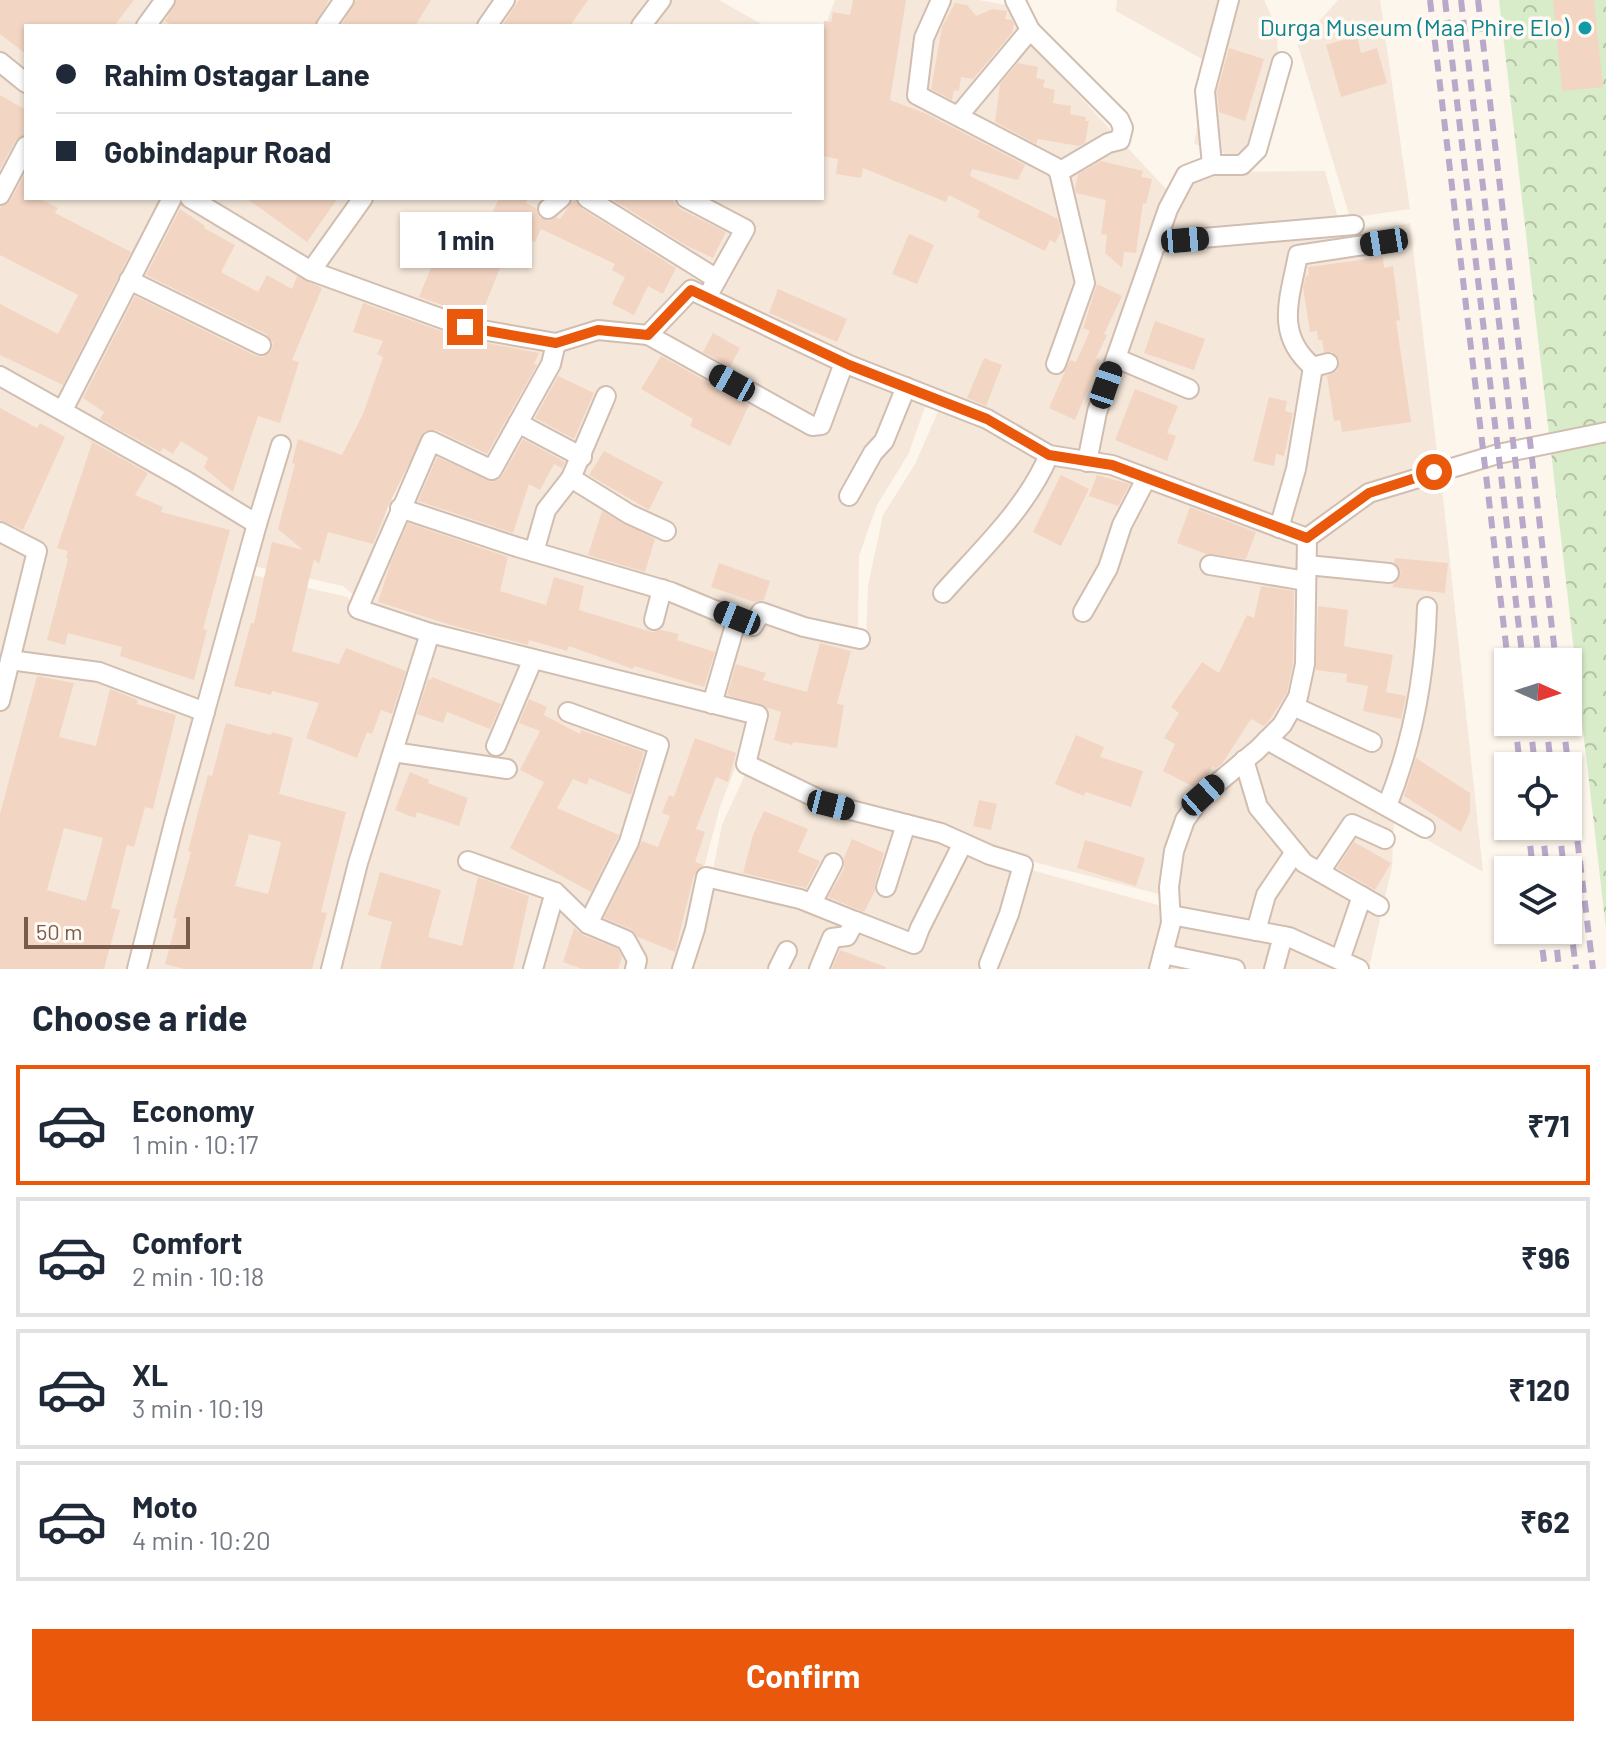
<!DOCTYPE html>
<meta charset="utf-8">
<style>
body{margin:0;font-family:Barlow,sans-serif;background:#f6f6f7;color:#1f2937;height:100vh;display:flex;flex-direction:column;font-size:30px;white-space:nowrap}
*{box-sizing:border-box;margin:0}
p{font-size:26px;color:#747a83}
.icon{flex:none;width:44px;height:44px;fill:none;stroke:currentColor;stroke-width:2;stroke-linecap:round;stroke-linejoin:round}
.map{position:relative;height:969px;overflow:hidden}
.drawer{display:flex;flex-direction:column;background:#fff;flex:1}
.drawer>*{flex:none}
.top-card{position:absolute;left:24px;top:24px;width:800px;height:176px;border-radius:0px;box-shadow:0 2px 6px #0004;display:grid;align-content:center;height:176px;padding:0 32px;background:#fff}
.needle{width:52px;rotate:93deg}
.controls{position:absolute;left:1494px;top:648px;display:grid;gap:16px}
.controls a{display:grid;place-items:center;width:88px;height:88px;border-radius:0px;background:#fff;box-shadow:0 2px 6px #0004;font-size:40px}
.scale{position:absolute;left:24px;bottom:20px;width:166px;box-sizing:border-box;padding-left:8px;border:4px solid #7a5c4d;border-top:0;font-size:22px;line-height:28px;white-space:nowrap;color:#7a5c4d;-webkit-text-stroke:6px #fffaf3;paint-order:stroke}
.end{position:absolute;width:36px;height:36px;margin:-18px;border:10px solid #ea580c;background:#fff;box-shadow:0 0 0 4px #fff}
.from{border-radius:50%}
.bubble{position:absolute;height:56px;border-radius:0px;background:#fff;box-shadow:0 2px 6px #0004;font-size:26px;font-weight:700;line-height:56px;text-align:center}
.car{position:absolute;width:24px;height:48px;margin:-24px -12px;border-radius:10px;box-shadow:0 0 6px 2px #0007;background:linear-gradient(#222 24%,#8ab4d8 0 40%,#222 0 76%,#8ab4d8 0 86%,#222 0)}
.top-card b{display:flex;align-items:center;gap:28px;height:76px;font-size:30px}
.top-card b+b{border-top:2px solid #e0e1e3}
.top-card i{width:20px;height:20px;background:#1f2937}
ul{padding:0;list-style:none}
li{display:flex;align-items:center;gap:24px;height:120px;margin:0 16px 12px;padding:0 16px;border:4px solid #e0e1e3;border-radius:0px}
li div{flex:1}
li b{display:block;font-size:30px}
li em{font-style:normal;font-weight:700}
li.current{border-color:#ea580c}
li>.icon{width:72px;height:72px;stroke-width:1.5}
h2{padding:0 32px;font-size:36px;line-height:96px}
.action{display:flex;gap:16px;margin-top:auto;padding:16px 32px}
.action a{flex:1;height:92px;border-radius:0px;background:#ea580c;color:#fff;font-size:32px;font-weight:700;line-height:92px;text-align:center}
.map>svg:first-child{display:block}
</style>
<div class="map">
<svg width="1606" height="969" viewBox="0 0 1606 969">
<defs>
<pattern id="park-crowns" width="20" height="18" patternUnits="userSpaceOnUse" patternTransform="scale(2)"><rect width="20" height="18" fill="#d8ecc9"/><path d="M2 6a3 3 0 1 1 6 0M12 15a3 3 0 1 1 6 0" fill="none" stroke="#b4c2a5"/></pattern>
</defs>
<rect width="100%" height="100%" fill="#fdf6ec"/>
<!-- residential -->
<g fill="#f5e8da">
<path d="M0,0h497l-19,26h-452v47l-26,-18z"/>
<path d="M513,0h206l46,26h-270z"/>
<path d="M835,0h144l33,6 15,34 141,151 -85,262 -33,-6 -65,-37 -133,-55 -164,-72 -42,46 -86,7 -91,-15 -147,-53 50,-70h450v-163z"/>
<path d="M1117,0h147l13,28 1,34 -24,85 -14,11 -46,-14 15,-81 -93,-52z"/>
<path d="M1338,0h42l30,209 -60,9 -56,-186 21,-6z"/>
<path d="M0,72l26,18v108h137l-103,201 -60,-33z"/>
<path d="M1325,171l18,65 67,-13 28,238 -73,24 -56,46 -216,-74 10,-42 58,-163 29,-68 30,-12z"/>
<path d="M175,198l133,78 235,69 -2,15 -56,101 -60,-30 -37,77 -28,93 -17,-15 -95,-21 12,-45 -193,-112z"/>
<path d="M203,198h154l-46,65z"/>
<path d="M694,297l137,71 96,33 -18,52 -32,52 -18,51 -1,76 -108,-13 -15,-7 -25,84 -278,-69 -60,-19 32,-96 31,-65 58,29 71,-130 40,-9 44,3z"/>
<path d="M0,381l251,142 -116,446h-135z"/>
<path d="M940,407l363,134 -7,148 -18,33 -81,71 -31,103 -174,-45 -160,-50 -81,-41 12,-48 -44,-11 22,-74 25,-8 100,23 2,-56 15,-71 32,-51z"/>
<path d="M1441,478l42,394 -89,-51 -2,46 -23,101 -76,-36 -116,-21 -1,-38 9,-41 22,-33 87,-78 20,-180 63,-47z"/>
<path d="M249,574l98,23 19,24 62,15 -102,333h-182z"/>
<path d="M438,643l313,74 -7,43 -8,6 -16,41 -43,162h-340l24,-96z"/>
<path d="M748,768l198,70 42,20 177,49 1,17 -14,45h-464l12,-36 22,-108z"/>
<path d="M1179,921l109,20 62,28h-184z"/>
</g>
<!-- park -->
<path fill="url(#park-crowns)" d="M1499,0h107v929z"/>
<!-- building -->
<g fill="#f3d5c3" fill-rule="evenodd">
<path d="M0,0h134l-20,26h-88v28l-26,-20z"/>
<path d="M177,0h152l-15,26h-141l-8,-5z"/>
<path d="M356,0h75l-16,26h-74z"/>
<path d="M519,0h69l-18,26h-68z"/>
<path d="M853,0h53l-16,100 37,14 98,51 -7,15 -46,-11 -2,7 88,43 3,13 -6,11 -5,-3 -5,11 -68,-34 3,-6 -31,-16 -3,7 -83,-34 -2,10 -25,-4 2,-15 -16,-3v-124l2,-11 7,1 2,-10 17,3z"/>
<path d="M1553,0h41l9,87 -41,4z"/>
<path d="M955,3l12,2 9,11 16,-7 15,2 -2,8 7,1 2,4 -2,9 -39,46 -12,-2 -2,14 -5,-1 -2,10 -21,-11 11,-62z"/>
<path d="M1357,36l4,17 16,-5 10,35 -46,14 -15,-52z"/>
<path d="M1229,48l35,11 -19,62 -26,-9 -2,-20z"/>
<path d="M1018,63l20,4 -2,11 9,2 -2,7 12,3 -2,13 18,3 -1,8 16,3 -1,4h4l-4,22 -6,3 -41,-7 -2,5 -41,-22 5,-38z"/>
<path d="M0,95l26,15v24l-10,6 -16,29z"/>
<path d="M1101,161l42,10 -2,6 11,2 -6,25 -3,-1 -7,50 -12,-1 -2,16 -17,-15 2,-18 -6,-1 5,-34 -30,-7 -1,-4 3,-15z"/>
<path d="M26,172v26h12l20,10 -3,5 76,39 -68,133 -63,-30v-51l58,30 20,-39 -78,-40v-48l10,-6z"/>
<path d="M246,198h92l-31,44z"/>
<path d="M499,198h29l-2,5 10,5 3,9 10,4 8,-4 3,2 15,-21 6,10 95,60 -13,26 -15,-8 -14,29 -22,-11 13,-27 -13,-7 3,-6 -74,-35 -6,13 -24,-11 -16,34 5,3 -20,50 -61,-21 22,-54 32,13z"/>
<path d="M610,198h61l9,11 46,23 -13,26 -26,-12z"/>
<path d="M180,209l25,17 -1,2 31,17 -14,27 37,20 9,-17 25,14 5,-13 25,12 -30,72 7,2 -19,61 -22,-7 -25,76 -29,-24 4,-10 -27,-17 -8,13 -10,-6 -3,4 -60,-33 4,-7 -21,-14 52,-102 121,60 7,1 8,-6 2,-8 -7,-9 -120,-59z"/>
<path d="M909,234l25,11 -17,39 -25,-10z"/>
<path d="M1383,257l1,11 9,-2 7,54 -4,1 15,101 -69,10 -2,-12 -6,1 -7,-45 10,-5 3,-10 -8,-9h-8l-2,-12h-4l-1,-9 -7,1 -7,-45 3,-11 3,-1 -1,-8z"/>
<path d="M1097,284l25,12 -18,38 3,1 -11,23 4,2 -25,60 -26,-12 21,-48 6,2 14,-31 -7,-3z"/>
<path d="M778,289l69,30 -10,23 -68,-29z"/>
<path d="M363,303l98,35 78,15 -5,11 3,1 -50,89 -51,-24 -11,1 -36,73 -16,40 -45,-12 -9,32 -5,-5 -22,92 47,13 7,-16 60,23 -14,43 -11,-4 -9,24 -5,-2 -10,26 -51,-20 13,-35 -47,-12 -1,4 -37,-9 17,-63h3l18,-81 31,8 -25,-21 17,-65 -3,-1 6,-24 44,16 21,-41 20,-57 -6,-3 6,-13 -30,-9z"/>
<path d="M1155,321l50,18 -11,31 -50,-17z"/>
<path d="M713,333l27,15 -10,19 -27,-15z"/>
<path d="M661,356l88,49 -19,41 -40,-20 3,-7 -52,-30z"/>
<path d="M984,358l18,7 -16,41 -19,-8z"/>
<path d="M558,376l36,17 -20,46 -39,-21z"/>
<path d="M1135,389l43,17 -11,27 9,3 -9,25 -52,-21z"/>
<path d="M1269,397l18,4 -2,10 8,2 -9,43 -8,-2 -2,12 -21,-5z"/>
<path d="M0,408l37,20 3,-5 25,14 -42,93 -23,-10z"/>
<path d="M523,439l42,23 -3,6 -8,-4 -14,26 -11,-6 -16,49 -95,-32 19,-44 56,25 9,-6z"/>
<path d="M89,440l59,33 -13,22 28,12 -2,5 69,18 -27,99 4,1 -13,50 -74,-24 2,-9 -54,-14 -3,12 -18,-5 21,-81 -2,-1 2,-7 -11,-3 35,-105z"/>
<path d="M604,451l59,31 -14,28 -60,-35z"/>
<path d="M1061,475l28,14 -28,57 -28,-14z"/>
<path d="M1097,475l33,9 -12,22 -29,-10z"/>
<path d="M1190,507l66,25 -10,27 -40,-5 -29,-11z"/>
<path d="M602,511l53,28 -10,33 -57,-17z"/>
<path d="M408,523l100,34 -8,34 46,14 8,-28 30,9 -5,24 73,22 9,-2 18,4 -2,6 38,12 -11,35 -70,-21 -1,3 -64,-23 -2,5 -38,-11 -1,5 -74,-19 -76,-24 13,-40z"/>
<path d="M1395,558l53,5 -3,30 -53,-6 9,-14 -7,-11z"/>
<path d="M719,563l51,18 -6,19 -10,2 -43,-15z"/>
<path d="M1261,586l33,5 -1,72 -6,30 -19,29 -4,4 -13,-7 -29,45 -6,4 -4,-2 -4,9 -14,12 -31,-16 12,-27 -11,-6 15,-25 -8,-6 31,-45 17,11 28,-58 7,3z"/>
<path d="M1318,606l30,4 -4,36 49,9 -7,37 20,4 -5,23 -38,-8 5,-25 -22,-4 1,-8 -31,-4z"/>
<path d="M820,643l31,8 -14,53 7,1 -7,43 -44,-6 -1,3 -18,-5 7,-28 -54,-17 9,-31 30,9 -3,7 44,12z"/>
<path d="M37,676l37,7 -15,54 37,9 14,-57 28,11 -1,4 39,11 -23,94 -8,-2 -11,40 -7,-2 -16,63 9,2 -16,59h-104v-155zM64,828l39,10 -17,63 -39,-11z"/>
<path d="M432,677l69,27 -11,25 -43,-17 -4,11 -26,-9 11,-35 3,1z"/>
<path d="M529,699l18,8 -3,8 36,19 1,-4 63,22 -13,43 -42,-17 -2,7 -14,-6 -16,29 62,27 -28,57 -81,-44 34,-66 -24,-12 20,-39 -21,-8z"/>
<path d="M226,723l45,12 1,-3 21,6 -14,56 67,18 -25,100 6,1 -15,56h-128l-19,-5 12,-45 -4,-1 18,-66 -3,-1 8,-31 12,-45 4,1zM249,834l32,8 -13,52 -33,-8z"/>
<path d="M1076,735l28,12 -4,10 43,14 -12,36 -45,-15 -2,4 -29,-12z"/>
<path d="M695,738l41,15 -8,29 -12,-5 -20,52 9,3 -10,30 8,3 -9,10 -19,77 -37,-15 -7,-8 -27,-11 38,-77 16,6 12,-31 -8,-3 7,-18 5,2z"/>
<path d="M1416,758l54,35v19l-9,20 -57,-36z"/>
<path d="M410,772l19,8 -1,3 40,15 -9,28 -42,-14 -2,6 -20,-8z"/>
<path d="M979,800l18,4 -6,26 -18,-4z"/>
<path d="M764,811l44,18 -10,23 22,9 -14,27 -63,-15 10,-38z"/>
<path d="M852,839l32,14 -9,30v8l-11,21 -36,-15 16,-28v-11z"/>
<path d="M1085,840l60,18 -9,28 -59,-18z"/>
<path d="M1354,842l37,21 -16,27 -38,-22z"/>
<path d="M380,872l61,18 -13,47 34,9 16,-69 51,19 -16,73h-133l12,-47 -24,-7z"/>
<path d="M574,928l9,7 35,14 4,8 -4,12h-36l-19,-7z"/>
<path d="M840,950l46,17v2h-54z"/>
</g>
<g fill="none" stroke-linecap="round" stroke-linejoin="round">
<!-- minor casing -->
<g stroke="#d1beb0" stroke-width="22">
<g id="minor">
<path d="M941,0l-17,38 -7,57 138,72 4,5 26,111 -29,81"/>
<path d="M146,26l19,-26"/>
<path d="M326,26l18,-26"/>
<path d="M487,26l18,-26"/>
<path d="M641,26l20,-26"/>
<path d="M1030,30l89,89 4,9 -3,12 -12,3 -49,29"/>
<path d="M0,62l26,21"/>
<path d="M959,115l71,-85 -15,-30"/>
<path d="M1212,165l-7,-74 24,-91"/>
<path d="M0,195l26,-49"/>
<path d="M190,198l121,73 154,56 91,16 42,-13 50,5 43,-45 158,75 138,54 62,36 63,10 195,73"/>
<path d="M587,198l130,81"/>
<path d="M686,198l59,31 -33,59"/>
<path d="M548,209l13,-11"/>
<path d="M1157,242l197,-17"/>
<path d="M311,271l52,-73"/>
<path d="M129,280l132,65"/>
<path d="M648,335l164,91 9,-1 23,-62"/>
<path d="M556,343l-5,21 -59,106 -61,-29 -73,168 72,24 328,82 -12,49 85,41 110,28 49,22 33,10 -14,49 -20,50"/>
<path d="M1116,358l73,31"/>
<path d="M1313,367c-39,-33 -23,-69 -15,-112l86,-13"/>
<path d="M0,376l183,103 74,45 24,-79"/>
<path d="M63,410l109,-212"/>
<path d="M518,423l64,34"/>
<path d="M1087,462l10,-50 71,-203 18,-34 26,-10h30l15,-15 25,-88"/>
<path d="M571,478l35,-82"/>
<path d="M849,496l24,-43 11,-12 22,-54"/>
<path d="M400,508l117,39 154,45 82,34 8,-14 43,15 56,12"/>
<path d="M1279,528l17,-59 17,-102 15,-4"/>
<path d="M0,532l37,19 -37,150"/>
<path d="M1307,538l62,-45 129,-39 108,-22"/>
<path d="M534,552l12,-42 25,-32 58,36 37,17"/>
<path d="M1210,565l96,16"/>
<path d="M1307,565l82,8"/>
<path d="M943,593c38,-43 83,-84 106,-138"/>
<path d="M1083,612l25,-44 14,-43 24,-46"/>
<path d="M654,620l8,-31"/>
<path d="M10,660l89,12 106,40"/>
<path d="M712,704l25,-86"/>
<path d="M1293,706l79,36"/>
<path d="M568,712l91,33 -30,97 -41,82"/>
<path d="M1267,740l158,88"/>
<path d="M496,746l37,-87"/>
<path d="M393,752l114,17"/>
<path d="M1244,760l14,47 46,56 75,43"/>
<path d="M1387,806c26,-64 38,-129 40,-199"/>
<path d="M468,861l87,31 33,32 38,16 11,20 -2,9"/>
<path d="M1320,872l32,-48 33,15"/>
<path d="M886,887l20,-63"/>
<path d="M812,903l21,-40"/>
<path d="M1171,915l118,22 70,32"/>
<path d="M1256,931l10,-36 29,-43"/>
<path d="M1163,954l72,15"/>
<path d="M1340,960l22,-64"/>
<path d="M137,969l37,-146 83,-299"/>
<path d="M331,969l27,-106 72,-230"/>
<path d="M533,969l22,-77"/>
<path d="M682,969l13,-40 11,-52 94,22 55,22"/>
<path d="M778,969l9,-18"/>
<path d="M819,969l13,-31 15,-2 8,-15 59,23 6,-16 43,-85"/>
<path d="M1159,969l12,-46 -2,-36 5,-36 11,-31 18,-25 54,-45 25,-25 16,-28 7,-33 2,-126"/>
<path d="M1274,969l9,-33"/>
</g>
</g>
<!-- minor -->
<use href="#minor" stroke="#fff" stroke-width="18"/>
<!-- rail -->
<g stroke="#b9a8c9" stroke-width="6" stroke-dasharray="12 8" stroke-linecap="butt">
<path d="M1430,0l78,662"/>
<path d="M1445,0l78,662"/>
<path d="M1461,0l78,662"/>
<path d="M1478,0l78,662"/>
<path d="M1515,722l5,44"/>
<path d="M1530,722l5,44"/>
<path d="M1546,722l5,44"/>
<path d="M1563,722l30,247"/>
<path d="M1528,826l5,44"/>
<path d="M1542,826l5,44"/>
<path d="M1559,826l5,44"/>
<path d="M1568,905l8,64"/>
<path d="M1540,930l5,39"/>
<path d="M1555,930l4,39"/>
</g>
</g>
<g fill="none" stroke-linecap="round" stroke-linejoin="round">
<!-- route -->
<path stroke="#ea580c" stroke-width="10" d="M465,327l91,16 42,-13 50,5 43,-45 158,75 138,54 62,36 63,10 195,73 62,-45 65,-21"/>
</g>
<!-- markers -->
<circle fill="#0f9aa8" stroke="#fffaf3" stroke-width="3" cx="1585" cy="28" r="8"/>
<g text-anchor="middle" stroke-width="7" stroke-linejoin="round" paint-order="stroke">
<!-- culture labels -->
<g font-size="24" fill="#0d838f" stroke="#fffaf3" text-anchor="end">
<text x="1569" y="36">Durga Museum (Maa Phire Elo)</text>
</g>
</g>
</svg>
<div class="controls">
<a><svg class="needle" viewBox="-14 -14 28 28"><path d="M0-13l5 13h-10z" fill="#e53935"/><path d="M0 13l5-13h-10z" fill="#747a83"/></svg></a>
<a><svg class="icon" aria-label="locate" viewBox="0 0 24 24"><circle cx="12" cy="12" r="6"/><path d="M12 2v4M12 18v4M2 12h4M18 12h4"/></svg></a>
<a><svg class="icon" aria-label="layers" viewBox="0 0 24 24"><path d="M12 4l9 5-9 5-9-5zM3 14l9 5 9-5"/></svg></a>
</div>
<div class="scale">50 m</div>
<i class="end from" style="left:1434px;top:472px"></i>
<i class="end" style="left:465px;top:327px"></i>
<div class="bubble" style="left:400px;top:212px;width:132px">1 min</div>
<i class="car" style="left:1185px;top:240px;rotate:85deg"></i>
<i class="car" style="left:1384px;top:242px;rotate:261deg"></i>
<i class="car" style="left:732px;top:383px;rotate:299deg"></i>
<i class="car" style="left:1106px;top:385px;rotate:19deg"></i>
<i class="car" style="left:737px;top:618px;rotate:292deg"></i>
<i class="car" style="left:1203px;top:795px;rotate:48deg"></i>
<i class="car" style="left:831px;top:805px;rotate:104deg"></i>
<div class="top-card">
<b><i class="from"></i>Rahim Ostagar Lane</b>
<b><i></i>Gobindapur Road</b>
</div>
</div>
<section class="drawer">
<h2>Choose a ride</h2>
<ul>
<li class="current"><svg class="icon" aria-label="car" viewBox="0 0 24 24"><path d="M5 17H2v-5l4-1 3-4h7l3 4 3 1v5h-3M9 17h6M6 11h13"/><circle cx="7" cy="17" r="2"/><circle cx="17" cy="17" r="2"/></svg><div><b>Economy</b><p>1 min · 10:17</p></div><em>₹71</em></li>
<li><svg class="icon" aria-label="car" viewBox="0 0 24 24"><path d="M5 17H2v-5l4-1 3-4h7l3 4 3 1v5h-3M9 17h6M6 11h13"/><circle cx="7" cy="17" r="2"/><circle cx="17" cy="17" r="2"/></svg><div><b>Comfort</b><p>2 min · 10:18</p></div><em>₹96</em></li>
<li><svg class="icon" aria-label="car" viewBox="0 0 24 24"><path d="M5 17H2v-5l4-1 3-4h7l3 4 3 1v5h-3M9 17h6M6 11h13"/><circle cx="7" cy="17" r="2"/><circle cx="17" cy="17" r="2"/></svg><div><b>XL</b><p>3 min · 10:19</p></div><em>₹120</em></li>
<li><svg class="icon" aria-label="car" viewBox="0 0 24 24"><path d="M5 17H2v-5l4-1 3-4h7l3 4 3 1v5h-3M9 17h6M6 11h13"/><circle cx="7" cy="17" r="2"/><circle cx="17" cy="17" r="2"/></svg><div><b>Moto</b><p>4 min · 10:20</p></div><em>₹62</em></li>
</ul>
<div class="action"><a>Confirm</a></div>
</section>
